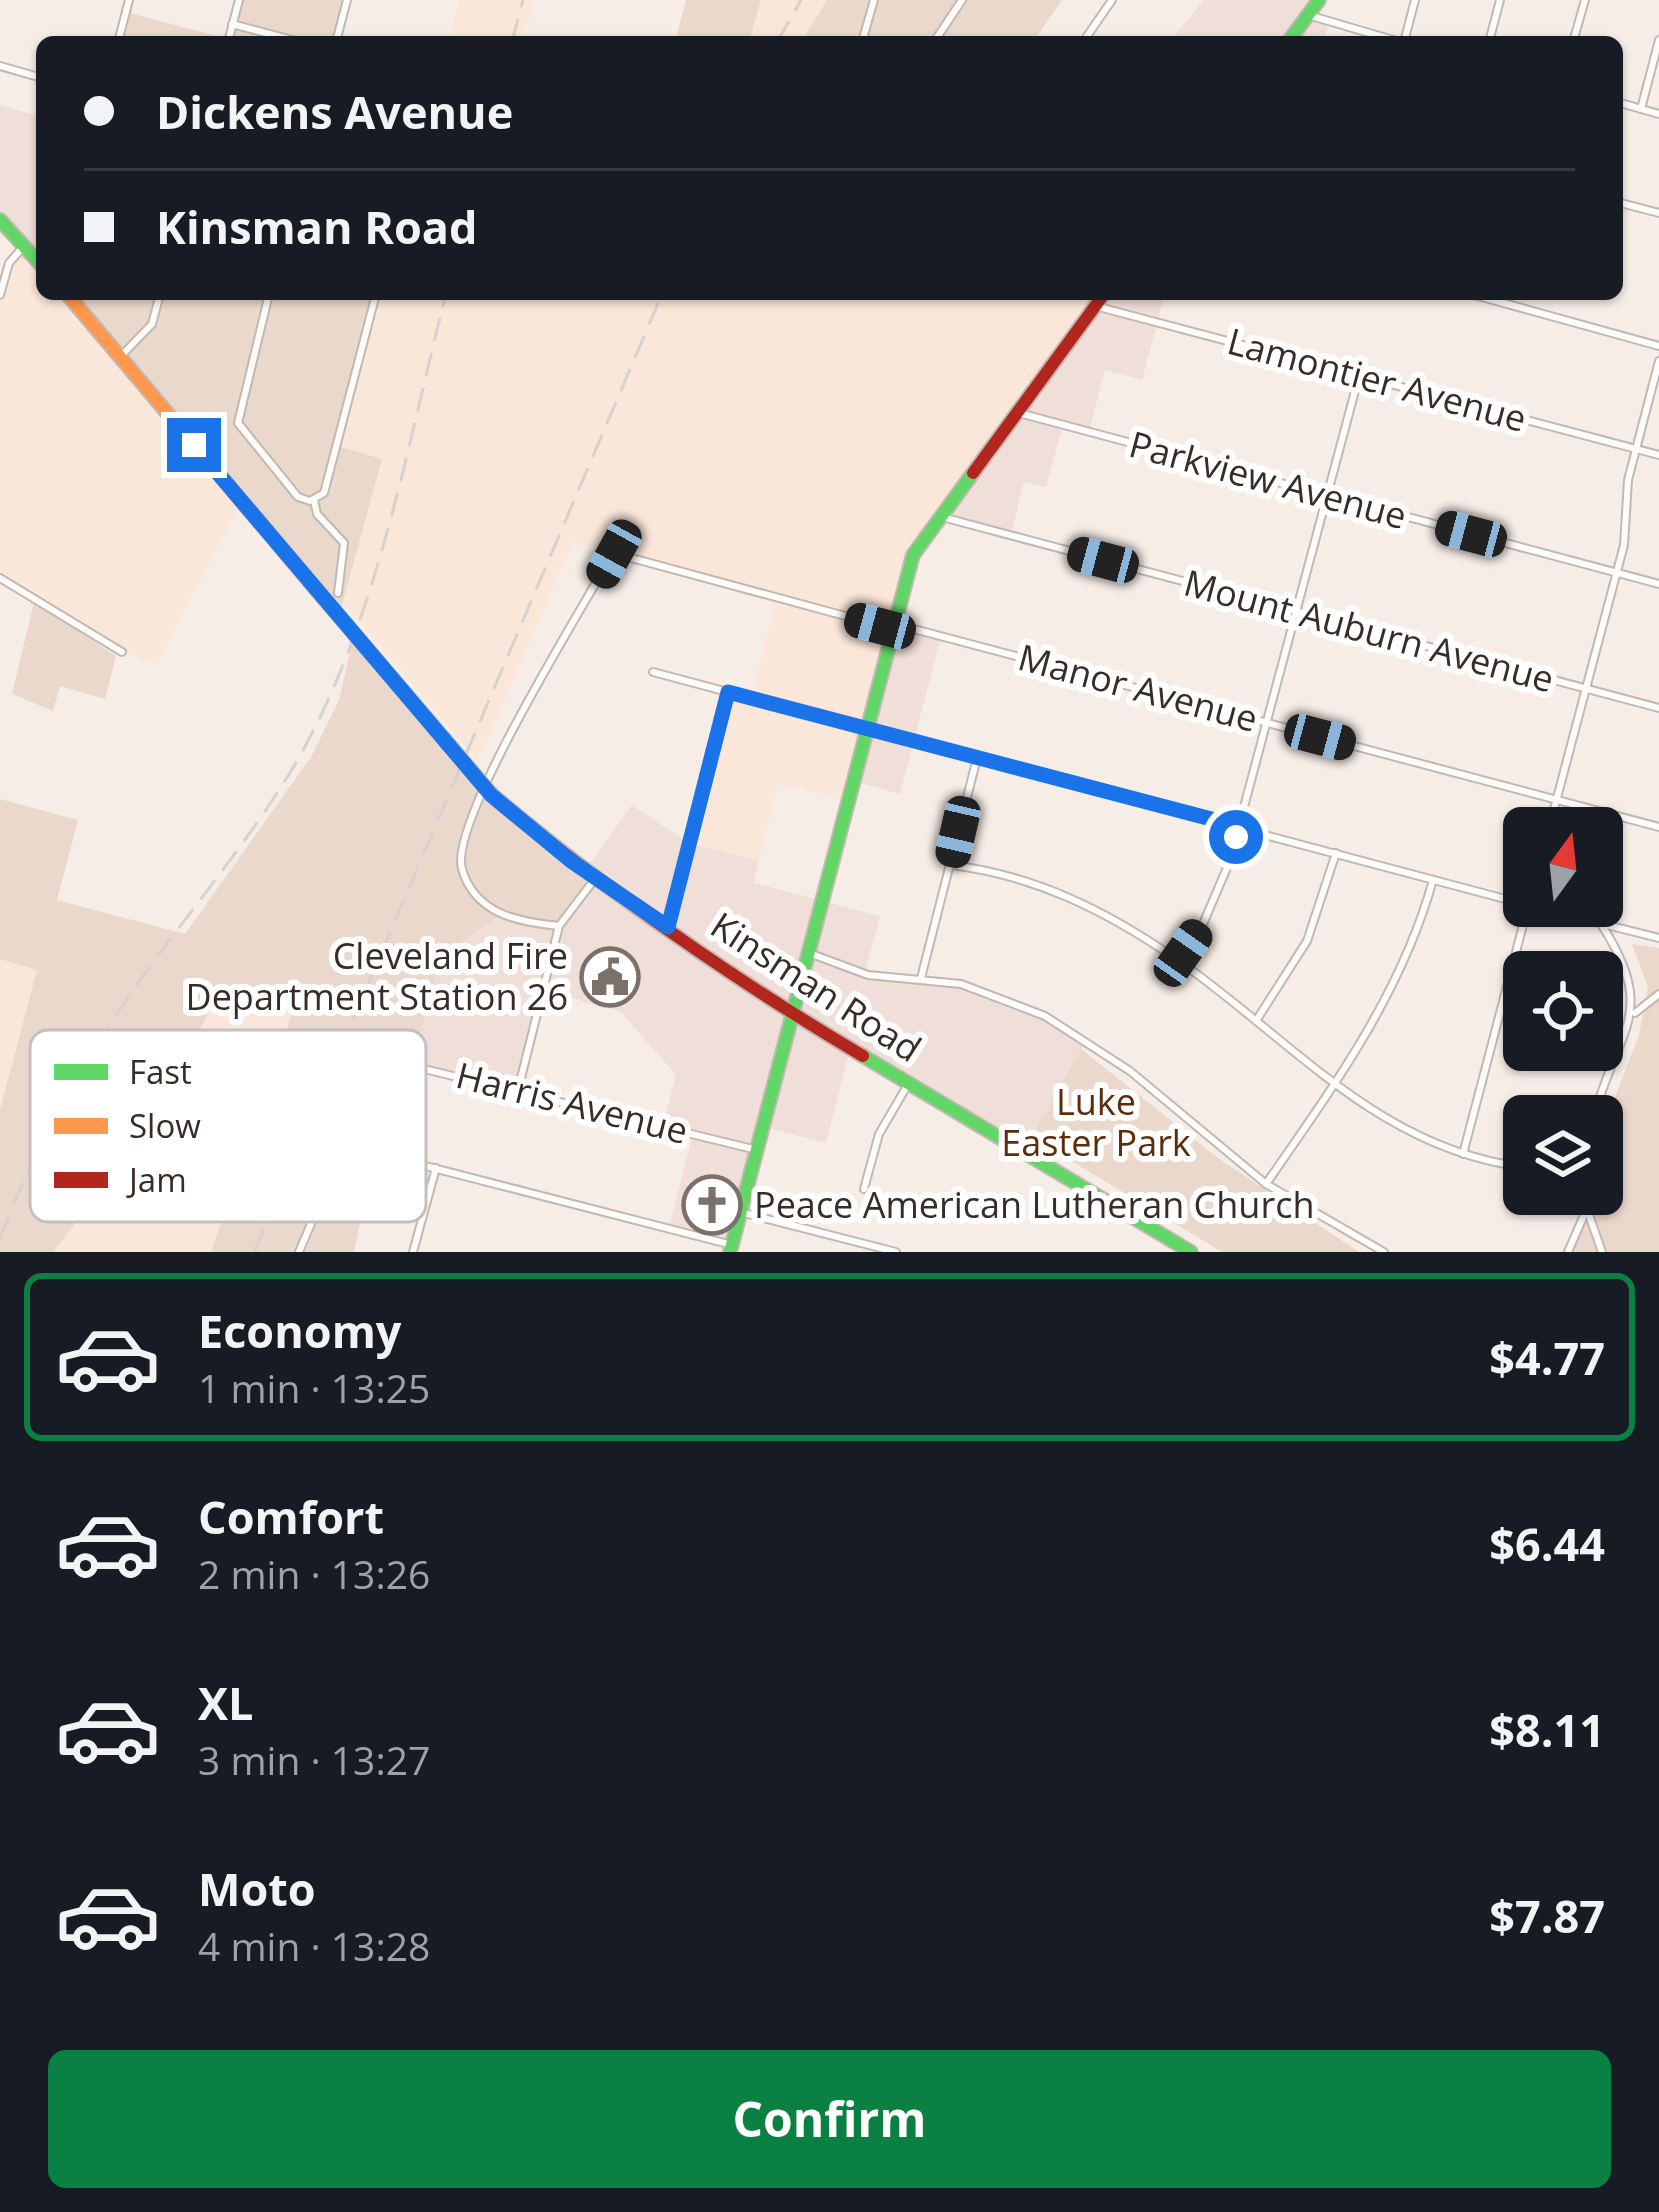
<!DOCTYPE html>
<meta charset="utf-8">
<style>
body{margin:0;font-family:"Open Sans",sans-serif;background:#20242c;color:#f1f3f6;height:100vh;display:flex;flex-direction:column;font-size:45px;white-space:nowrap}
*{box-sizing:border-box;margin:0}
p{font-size:39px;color:#9ea1a6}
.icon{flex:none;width:66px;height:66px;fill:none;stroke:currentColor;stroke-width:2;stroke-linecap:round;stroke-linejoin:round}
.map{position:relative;height:1252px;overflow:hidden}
.sheet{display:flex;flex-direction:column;background:#171b24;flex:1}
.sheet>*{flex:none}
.banner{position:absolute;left:36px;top:36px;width:1587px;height:264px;border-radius:18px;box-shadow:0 3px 9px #0004;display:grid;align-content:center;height:264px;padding:0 48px;background:#171b24}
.needle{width:78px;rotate:15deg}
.controls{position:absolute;left:1503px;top:807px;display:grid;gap:24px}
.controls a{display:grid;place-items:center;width:120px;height:120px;border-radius:18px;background:#171b24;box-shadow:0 3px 9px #0004;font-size:60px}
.end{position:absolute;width:54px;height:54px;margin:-27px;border:15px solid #1a73e8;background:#fff;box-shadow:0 0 0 6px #fff}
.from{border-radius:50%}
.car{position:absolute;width:36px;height:72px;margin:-36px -18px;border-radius:15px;box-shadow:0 0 9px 3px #0007;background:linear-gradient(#222 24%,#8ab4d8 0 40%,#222 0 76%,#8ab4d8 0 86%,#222 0)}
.banner b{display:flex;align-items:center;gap:42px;height:114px;font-size:45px}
.banner b+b{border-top:3px solid #363941}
.banner i{width:30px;height:30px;background:#f1f3f6}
ul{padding:21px 0 0;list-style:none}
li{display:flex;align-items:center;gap:36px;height:168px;margin:0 24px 18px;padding:0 24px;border:6px solid transparent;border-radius:18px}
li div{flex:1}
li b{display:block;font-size:45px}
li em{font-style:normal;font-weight:700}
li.current{border-color:#0b8043}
li>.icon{width:108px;height:108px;stroke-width:1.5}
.action{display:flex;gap:24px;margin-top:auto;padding:24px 48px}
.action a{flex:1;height:138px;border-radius:18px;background:#0b8043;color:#fff;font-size:48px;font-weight:700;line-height:138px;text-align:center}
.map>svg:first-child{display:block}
</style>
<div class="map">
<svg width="1659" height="1252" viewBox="0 0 1659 1252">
<rect width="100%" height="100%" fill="#f7ede7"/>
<!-- commercial -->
<g fill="#f0ded8">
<path d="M1204,0h115l-11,15 21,6 -5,21h-155z"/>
<path d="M0,105l42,12v149l-42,-46z"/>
<path d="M1104,294h61l-23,86 -37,-10 -16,62 -26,-6 -17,61 -22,-5 -13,53 -72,-19z"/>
<path d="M895,624l46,12 -41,158 -47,-13z"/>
<path d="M632,805l58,39 69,16 -5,23 126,33 -15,56 136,23 85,45 -61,112 -175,-103 -24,94 -63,-16 -31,118 -63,-17 24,-94 -30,-8 13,-51 -56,-64 -76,-20 -26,99 -106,-26 30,-109 59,-40 84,-45z"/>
</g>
<!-- built -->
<g fill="#fbe6da">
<path d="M459,0h75l-11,42h-75z"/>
<path d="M761,0h66l-26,42h-52z"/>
<path d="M24,246l18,20v28h25l175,207 -86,163 -34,-12 -122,-74v-283l9,-32z"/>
<path d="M381,294h723l-191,261 -65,247 -70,-19 -19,77 -69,-16 38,-151 23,5 26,-100 -204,-56 -95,219 -136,-160 -1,-154z"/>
<path d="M0,906l311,110 -88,236h-223z"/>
</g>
<!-- green -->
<g fill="#ebd8cc">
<path d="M239,0h108l-11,42h-218l8,-30 102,27z"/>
<path d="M686,0h75l-12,42h-74z"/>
<path d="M827,0h235l-29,42h-232z"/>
<path d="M67,294h314l-40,153 41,12 -43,157z"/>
<path d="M34,602l82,54 -11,43 -45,-13 -7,25 -41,-17z"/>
<path d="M354,634l138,161 104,82 -37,49 -58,-11 -59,40 -30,109 -25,-4 -9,6 -79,186h-88l82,-242 -67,-24 -130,210 -43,56h-53v-142l37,-140 -37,-11v-160l78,21 -21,80 128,34 126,-177 28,-57z"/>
<path d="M1632,944l27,4v304h-97l28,-58h12v-63l37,-96 9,-48z"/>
<path d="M1081,1049l137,109 141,94h-137l-190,-115z"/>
<path d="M344,1157l29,6 -19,89h-49z"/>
</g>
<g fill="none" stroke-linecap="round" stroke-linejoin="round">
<!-- street casing -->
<g stroke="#c2b8b2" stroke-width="10">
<g id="street">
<path d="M1308,15l92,27"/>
<path d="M232,24l68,18"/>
<path d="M118,42l11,-42"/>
<path d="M228,42l11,-42"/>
<path d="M336,42l11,-42"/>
<path d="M862,42l12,-42"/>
<path d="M934,42l28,-42"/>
<path d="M1083,42l29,-42"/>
<path d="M1404,42l11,-42"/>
<path d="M1489,42l11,-42"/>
<path d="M1573,42l12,-42"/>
<path d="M0,66l42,12"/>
<path d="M1617,102l42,12"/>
<path d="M1641,109l18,-69"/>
<path d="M1617,202l42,11"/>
<path d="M269,294l-31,129 60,74 12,4 14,-8 52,-199"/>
<path d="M1471,294l188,52"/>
<path d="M0,295l9,-32 15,-17"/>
<path d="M1095,306l564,149"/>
<path d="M122,355l30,-31 8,-30"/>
<path d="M1019,413l640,171"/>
<path d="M314,500l3,14 27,29 -6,50"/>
<path d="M942,517l717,191"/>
<path d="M0,578l122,74"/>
<path d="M895,624l764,203"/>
<path d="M653,672l871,232"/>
<path d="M1549,828l75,-283 4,-65 31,-119"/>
<path d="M951,865c83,10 156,46 225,94 113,78 203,191 348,208"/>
<path d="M1531,906l128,32"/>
<path d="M559,926c-41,-4 -84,-12 -97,-57 -14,-47 122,-263 151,-316l280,76"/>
<path d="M668,927l60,-234"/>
<path d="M809,953l59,22 93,9 84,32 85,55 136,113 118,68"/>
<path d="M1178,960l25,-36 26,-61 130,-487"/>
<path d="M921,978l56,-220"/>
<path d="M1635,1013l24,-19"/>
<path d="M1256,1021l51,-80 29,-88"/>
<path d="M518,1090l41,-164 35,-46"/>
<path d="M1594,1116c24,-88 65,-103 7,-192"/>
<path d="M344,1145l388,100"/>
<path d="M1463,1154l65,-248"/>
<path d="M1266,1184c67,-97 135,-189 167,-304"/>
<path d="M864,1189l15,-55 28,-48"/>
<path d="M740,1212l156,40"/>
<path d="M1588,1212l14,40"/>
<path d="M299,1252l79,-186 9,-6 370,90"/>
<path d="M413,1252l23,-84"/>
<path d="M1568,1252l19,-44 -1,-14"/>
</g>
</g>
<!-- fast casing -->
<g stroke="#c2b8b2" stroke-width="16">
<g id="fast">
<path d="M1288,42l31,-42"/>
<path d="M0,220l42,46"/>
<path d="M863,1056l328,196"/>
<path d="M730,1252l183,-697 60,-82"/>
</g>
</g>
<!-- slow casing -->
<g stroke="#c2b8b2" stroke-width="16">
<path id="slow" d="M67,294l248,294"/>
</g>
<!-- jam casing -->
<g stroke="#c2b8b2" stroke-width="16">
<g id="jam">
<path d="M973,473l131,-179"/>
<path d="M492,795c116,97 241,184 371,261"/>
</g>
</g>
<!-- street -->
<use href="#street" stroke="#fefcfb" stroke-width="6"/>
<!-- fast -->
<use href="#fast" stroke="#63d668" stroke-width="12"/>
<!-- slow -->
<use href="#slow" stroke="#ff974d" stroke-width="12"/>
<!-- jam -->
<use href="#jam" stroke="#b3261e" stroke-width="12"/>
<!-- rail -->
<g stroke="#d5d2d0" stroke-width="3" stroke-dasharray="24 12" stroke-linecap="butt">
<path d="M512,42l11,-42"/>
<path d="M777,42l24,-42"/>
<path d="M0,1239c34,-91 82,-177 138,-256 53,-74 113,-144 159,-222 81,-142 109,-311 149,-467"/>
<path d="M254,1252l408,-958"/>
</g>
<!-- fast-bridge casing -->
<g stroke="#c2b8b2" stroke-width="16" stroke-linecap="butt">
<path id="fast-bridge" d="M315,588l177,207"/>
</g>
<!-- fast-bridge -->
<use href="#fast-bridge" stroke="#63d668" stroke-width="12"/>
</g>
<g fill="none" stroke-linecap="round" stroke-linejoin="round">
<!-- route -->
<path stroke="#1a73e8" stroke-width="15" d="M194,445l297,350 80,66 97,66 60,-235 510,134 -2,11"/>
</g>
<!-- icons -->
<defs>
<g id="civic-ring" transform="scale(3)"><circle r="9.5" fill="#fff" stroke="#7b706a" stroke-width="1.5"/><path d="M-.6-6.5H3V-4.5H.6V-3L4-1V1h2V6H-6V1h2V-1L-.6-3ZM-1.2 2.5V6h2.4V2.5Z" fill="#7b706a"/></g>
<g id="church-ring" transform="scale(3)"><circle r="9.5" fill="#fff" stroke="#7b706a" stroke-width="1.5"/><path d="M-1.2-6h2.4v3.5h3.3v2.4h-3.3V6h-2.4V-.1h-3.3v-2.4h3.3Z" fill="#7b706a"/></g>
</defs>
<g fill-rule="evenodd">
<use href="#civic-ring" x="610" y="977"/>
<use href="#church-ring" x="712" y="1205"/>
</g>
<g text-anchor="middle" stroke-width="12" stroke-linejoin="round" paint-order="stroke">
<!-- street labels -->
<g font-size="36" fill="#382c26" stroke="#fff">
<text transform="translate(1377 380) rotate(15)" y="13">Lamontier Avenue</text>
<text transform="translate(1268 480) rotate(15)" y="13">Parkview Avenue</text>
<text transform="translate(1369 631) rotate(15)" y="13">Mount Auburn Avenue</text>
<text transform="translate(1138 688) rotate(15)" y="13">Manor Avenue</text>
<text transform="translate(816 987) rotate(33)" y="13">Kinsman Road</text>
<text transform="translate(572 1103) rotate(14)" y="13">Harris Avenue</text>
</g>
<!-- poi labels -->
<g font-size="36" fill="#382c26" stroke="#fff" text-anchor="end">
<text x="568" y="969">Cleveland Fire<tspan x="568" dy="41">Department Station 26</tspan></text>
<text x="754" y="1218" text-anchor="start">Peace American Lutheran Church</text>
</g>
<!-- park labels -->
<g font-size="36" fill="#5b2d0c" stroke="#fff">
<text x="1096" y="1115">Luke<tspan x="1096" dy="41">Easter Park</tspan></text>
</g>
</g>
<!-- legend -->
<rect x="30" y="1030" width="396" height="192" rx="18" fill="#fff" stroke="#c3c0be" stroke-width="3"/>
<rect x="54" y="1064" width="54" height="16" fill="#63d668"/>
<rect x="54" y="1118" width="54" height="16" fill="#ff974d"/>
<rect x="54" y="1172" width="54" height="16" fill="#b3261e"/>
<g font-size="33" fill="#382c26">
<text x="129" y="1084">Fast</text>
<text x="129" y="1138">Slow</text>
<text x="129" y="1192">Jam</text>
</g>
</svg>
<div class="controls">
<a><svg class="needle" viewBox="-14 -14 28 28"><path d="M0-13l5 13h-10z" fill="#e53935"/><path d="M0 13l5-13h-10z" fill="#9ea1a6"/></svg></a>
<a><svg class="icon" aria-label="locate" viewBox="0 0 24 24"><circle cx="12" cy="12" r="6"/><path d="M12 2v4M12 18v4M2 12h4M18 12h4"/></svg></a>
<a><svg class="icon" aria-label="layers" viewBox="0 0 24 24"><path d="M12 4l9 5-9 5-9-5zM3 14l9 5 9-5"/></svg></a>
</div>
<i class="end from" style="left:1236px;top:837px"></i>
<i class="end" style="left:194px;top:445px"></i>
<i class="car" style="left:1471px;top:534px;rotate:285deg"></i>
<i class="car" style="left:614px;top:554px;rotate:209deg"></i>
<i class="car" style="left:1103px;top:560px;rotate:285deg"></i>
<i class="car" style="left:880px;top:626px;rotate:285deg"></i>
<i class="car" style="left:1320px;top:737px;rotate:105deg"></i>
<i class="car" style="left:958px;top:832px;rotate:193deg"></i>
<i class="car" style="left:1183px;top:953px;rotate:35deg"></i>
<div class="banner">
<b><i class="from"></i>Dickens Avenue</b>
<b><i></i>Kinsman Road</b>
</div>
</div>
<section class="sheet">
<ul>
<li class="current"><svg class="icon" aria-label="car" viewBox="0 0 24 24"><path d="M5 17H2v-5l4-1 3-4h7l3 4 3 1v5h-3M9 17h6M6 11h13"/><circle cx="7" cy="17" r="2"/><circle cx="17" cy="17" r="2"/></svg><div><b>Economy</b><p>1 min · 13:25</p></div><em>$4.77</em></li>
<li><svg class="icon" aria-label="car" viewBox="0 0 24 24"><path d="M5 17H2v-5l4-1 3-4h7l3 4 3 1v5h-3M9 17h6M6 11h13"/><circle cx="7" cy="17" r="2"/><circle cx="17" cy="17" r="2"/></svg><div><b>Comfort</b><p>2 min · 13:26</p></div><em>$6.44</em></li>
<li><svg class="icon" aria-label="car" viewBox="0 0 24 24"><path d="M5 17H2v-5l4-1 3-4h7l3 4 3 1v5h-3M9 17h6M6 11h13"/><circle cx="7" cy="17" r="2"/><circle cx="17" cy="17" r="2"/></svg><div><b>XL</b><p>3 min · 13:27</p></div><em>$8.11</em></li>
<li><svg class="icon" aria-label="car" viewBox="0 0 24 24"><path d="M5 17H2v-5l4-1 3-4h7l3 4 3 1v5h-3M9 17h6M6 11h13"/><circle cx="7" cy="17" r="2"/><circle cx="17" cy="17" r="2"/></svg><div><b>Moto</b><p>4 min · 13:28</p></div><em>$7.87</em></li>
</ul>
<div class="action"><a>Confirm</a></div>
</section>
